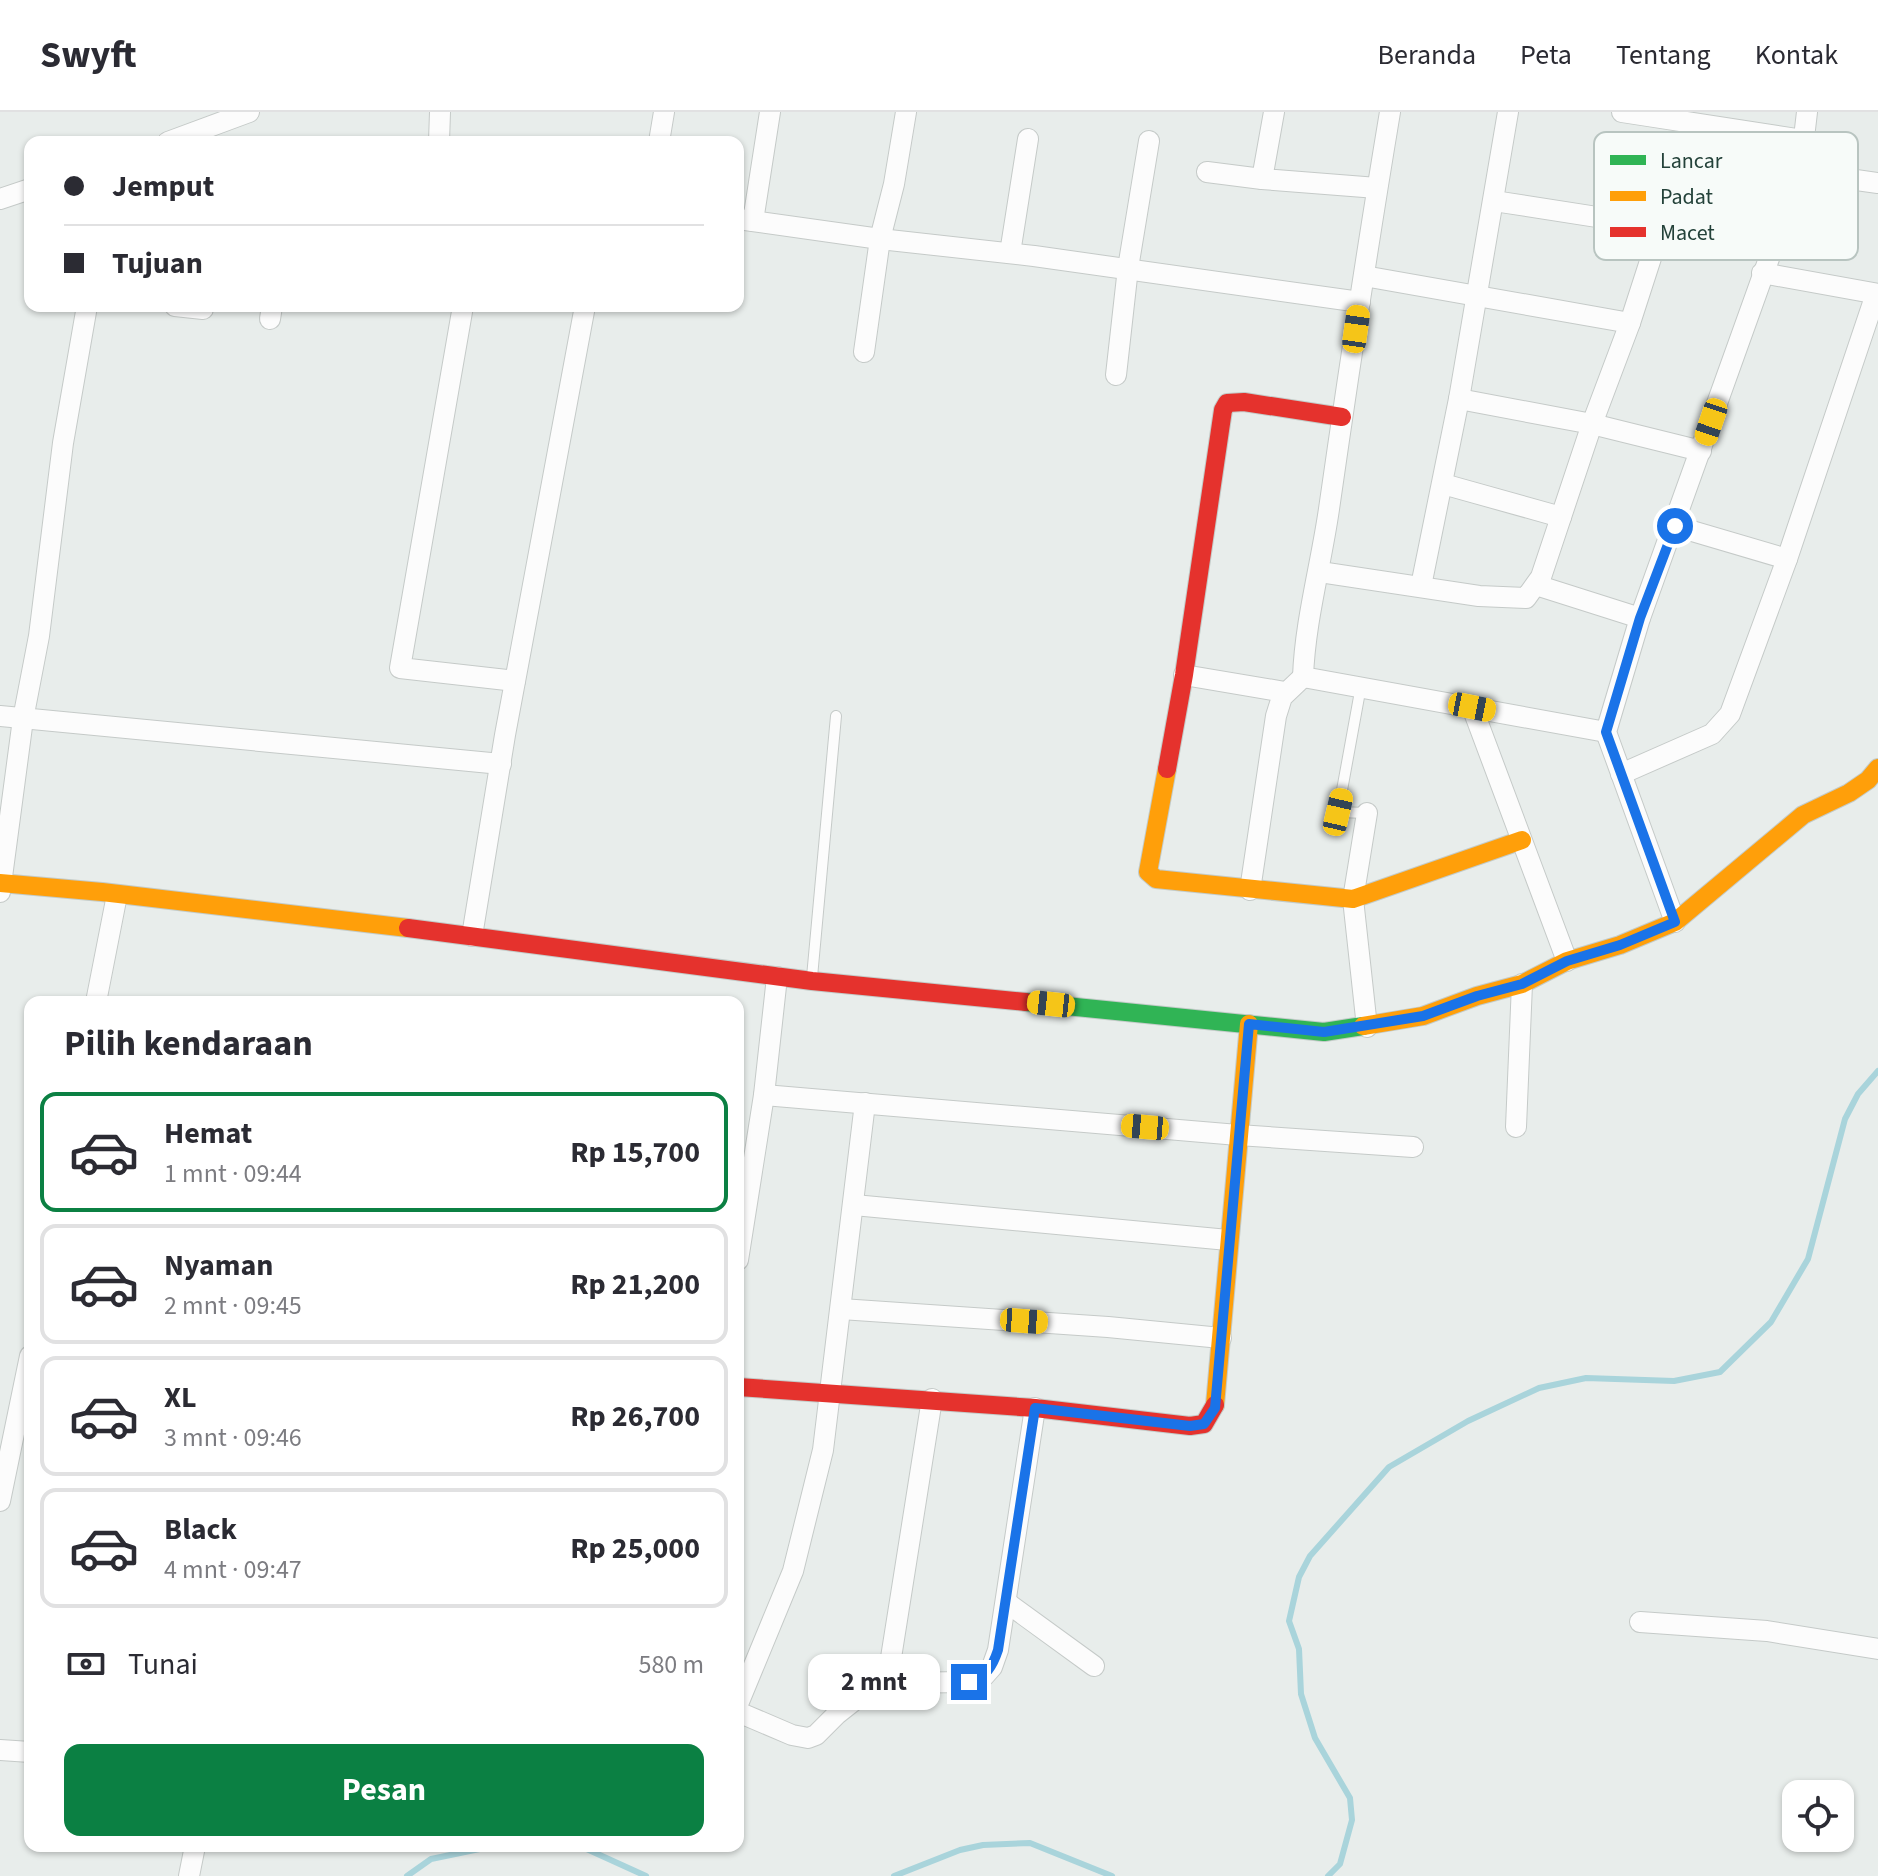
<!DOCTYPE html>
<html lang="id">
<meta charset="utf-8">
<style>
body{margin:0;font-family:"Source Sans 3",sans-serif;background:#f2f2f3;color:#2b2b33;height:100vh;display:flex;flex-direction:column;font-size:30px;white-space:nowrap}
*{box-sizing:border-box;margin:0}
p{font-size:26px;color:#7c7c81}
.icon{flex:none;width:44px;height:44px;fill:none;stroke:currentColor;stroke-width:2;stroke-linecap:round;stroke-linejoin:round}
.map{position:relative;flex:1;overflow:hidden}
.drawer{position:absolute;left:24px;top:884px;width:720px;height:856px;display:flex;flex-direction:column;background:#fff;border-radius:16px;box-shadow:0 2px 6px #0004}
.drawer>*{flex:none}
.banner{position:absolute;left:24px;top:24px;width:720px;height:176px;border-radius:16px;box-shadow:0 2px 6px #0004;display:grid;align-content:center;height:176px;padding:0 40px;background:#fff}
.buttons{position:absolute;left:1782px;top:1668px;display:grid;gap:16px}
.buttons a{display:grid;place-items:center;width:72px;height:72px;border-radius:16px;background:#fff;box-shadow:0 2px 6px #0004;font-size:40px}
.end{position:absolute;width:36px;height:36px;margin:-18px;border:10px solid #1a73e8;background:#fff;box-shadow:0 0 0 4px #fff}
.from{border-radius:50%}
.bubble{position:absolute;height:56px;border-radius:16px;background:#fff;box-shadow:0 2px 6px #0004;font-size:26px;font-weight:700;line-height:56px;text-align:center}
.car{position:absolute;width:24px;height:48px;margin:-24px -12px;border-radius:10px;box-shadow:0 0 6px 2px #0007;background:linear-gradient(#f5c518 24%,#345 0 40%,#f5c518 0 76%,#345 0 86%,#f5c518 0)}
.banner b{display:flex;align-items:center;gap:28px;height:76px;font-size:30px}
.banner b+b{border-top:2px solid #e1e1e2}
.banner i{width:20px;height:20px;background:#2b2b33}
ul{padding:0;list-style:none}
li{display:flex;align-items:center;gap:24px;height:120px;margin:0 16px 12px;padding:0 24px;border:4px solid #e1e1e2;border-radius:16px}
li div{flex:1}
li b{display:block;font-size:30px}
li em{font-style:normal;font-weight:700}
li.current{border-color:#0b8043}
li>.icon{width:72px;height:72px;stroke-width:1.5}
h2{padding:0 40px;font-size:36px;line-height:96px}
.pay{display:flex;align-items:center;gap:20px;height:88px;padding:0 40px;font-size:30px}
.pay p{margin-inline-start:auto}
.primary-button{display:flex;gap:16px;margin-top:auto;padding:16px 40px}
.primary-button a{flex:1;height:92px;border-radius:16px;background:#0b8043;color:#fff;font-size:32px;font-weight:700;line-height:92px;text-align:center}
header{display:flex;align-items:center;gap:48px;box-sizing:border-box;height:112px;padding:0 40px;background:#fff;border-bottom:2px solid #e1e1e2}
header strong{font-size:38px}
nav{display:flex;gap:44px;margin-inline-start:auto;font-size:28px}
.map>svg:first-child{display:block}
</style>
<header>
<strong>Swyft</strong>
<nav><a>Beranda</a><a>Peta</a><a>Tentang</a><a>Kontak</a></nav>
</header>
<div class="map">
<svg width="1878" height="1764" viewBox="0 0 1878 1764">
<rect width="100%" height="100%" fill="#e8edeb"/>
<g fill="none" stroke-linecap="round" stroke-linejoin="round">
<!-- stream -->
<g stroke="#a9d4db" stroke-width="6">
<path d="M580,1734l66,30"/>
<path d="M407,1764l24,-17 63,-13"/>
<path d="M894,1764l66,-26 23,-5 47,-2 82,33"/>
<path d="M1328,1764l12,-12 12,-44 -2,-22 -35,-60 -14,-44 -2,-45 -10,-28 10,-44 11,-21 79,-89 79,-46 71,-33 47,-10 88,3 46,-9 51,-50 37,-63 37,-140 13,-25 20,-23"/>
</g>
<!-- lane casing -->
<g stroke="#c5cac8" stroke-width="12">
<g id="lane">
<path d="M1361,574l-23,126 29,1"/>
<path d="M812,865l24,-261"/>
</g>
</g>
<!-- street casing -->
<g stroke="#c5cac8" stroke-width="22">
<g id="street">
<path d="M1274,0l-12,67 115,9"/>
<path d="M1390,0c-22,132 -42,264 -61,397 -8,56 -24,112 -26,168l303,55"/>
<path d="M1622,0l181,28"/>
<path d="M1807,0l-7,60 78,11"/>
<path d="M168,30l81,-30"/>
<path d="M439,30l1,-30"/>
<path d="M659,30l5,-30"/>
<path d="M1207,60l55,7"/>
<path d="M0,87l30,-10"/>
<path d="M1494,89l167,26 109,23"/>
<path d="M738,107l142,20 154,17 326,46"/>
<path d="M753,109l17,-109"/>
<path d="M1010,141l18,-114"/>
<path d="M1762,161l116,21"/>
<path d="M1364,164l266,47 31,-96"/>
<path d="M175,194l28,3"/>
<path d="M463,194l-63,362 115,13"/>
<path d="M270,207l2,-13"/>
<path d="M864,240l16,-113 14,-55 12,-72"/>
<path d="M1116,263l12,-107 21,-127"/>
<path d="M1459,287l133,25 109,27"/>
<path d="M1443,372l118,33"/>
<path d="M1675,414l112,33"/>
<path d="M1320,460l159,24 47,2 15,-21 51,-153 38,-101"/>
<path d="M1536,473l104,33"/>
<path d="M1421,474l38,-187 49,-287"/>
<path d="M1184,563l101,17"/>
<path d="M1472,595l95,254"/>
<path d="M0,604l501,48"/>
<path d="M1621,662l91,-40 18,-20 57,-155 89,-265"/>
<path d="M1367,701l-14,86 14,128"/>
<path d="M1250,778l26,-174 6,-19 21,-20"/>
<path d="M0,780l23,-173 16,-83 24,-193 24,-137"/>
<path d="M1675,810l-69,-190 34,-114 160,-446"/>
<path d="M472,824l33,-201 80,-429"/>
<path d="M96,890l21,-107"/>
<path d="M764,983l474,40 175,12"/>
<path d="M1516,1015l6,-143"/>
<path d="M854,1093l374,35"/>
<path d="M738,1148l26,-165 13,-118"/>
<path d="M841,1197l267,18 113,11"/>
<path d="M0,1389l30,-145"/>
<path d="M1006,1490l88,64"/>
<path d="M1640,1510l127,9 111,18"/>
<path d="M887,1571l45,-284"/>
<path d="M738,1592l55,-133 30,-121 42,-347"/>
<path d="M738,1600l54,23 16,3 8,-3 21,-21 19,-15 31,-16 82,-1 15,-6 8,-9 6,-17 37,-242"/>
<path d="M0,1638l30,2"/>
<path d="M189,1764l6,-30"/>
</g>
</g>
<!-- fast casing -->
<g stroke="#c3cbc8" stroke-width="20">
<path id="fast" d="M1026,890l298,30 39,-6"/>
</g>
<!-- slow casing -->
<g stroke="#c3cbc8" stroke-width="20">
<g id="slow">
<path d="M1167,657l-19,103 8,7 197,20 169,-59"/>
<path d="M0,771l102,9 306,36"/>
<path d="M1363,914l60,-10 54,-20 45,-12 45,-23 53,-16 55,-23 128,-107 46,-22 19,-13 10,-12"/>
<path d="M1215,1293l34,-381"/>
</g>
</g>
<!-- jam casing -->
<g stroke="#c3cbc8" stroke-width="20">
<g id="jam">
<path d="M1167,657l17,-94 39,-265 4,-7 17,-1 98,15"/>
<path d="M408,816l404,53 214,21"/>
<path d="M738,1275l297,21 155,18 14,-2 11,-19"/>
</g>
</g>
<!-- lane -->
<use href="#lane" stroke="#fcfcfc" stroke-width="10"/>
<!-- street -->
<use href="#street" stroke="#fcfcfc" stroke-width="20"/>
<!-- fast -->
<use href="#fast" stroke="#30b455" stroke-width="18"/>
<!-- slow -->
<use href="#slow" stroke="#ff9f0a" stroke-width="18"/>
<!-- jam -->
<use href="#jam" stroke="#e5322d" stroke-width="18"/>
</g>
<g fill="none" stroke-linecap="round" stroke-linejoin="round">
<!-- route -->
<path stroke="#1a73e8" stroke-width="10" d="M969,1570c18,-7 23,-14 29,-32l37,-242 155,18 14,-2 11,-16 34,-384 75,8 99,-16 54,-20 45,-12 45,-23 53,-16 55,-23 -69,-190 34,-114 35,-92"/>
</g>
<!-- legend -->
<rect x="1594" y="20" width="264" height="128" rx="12" fill="#f7fbf9" stroke="#b8c4c0" stroke-width="2"/>
<rect x="1610" y="43" width="36" height="10" fill="#30b455"/>
<rect x="1610" y="79" width="36" height="10" fill="#ff9f0a"/>
<rect x="1610" y="115" width="36" height="10" fill="#e5322d"/>
<g font-size="22" fill="#24423a">
<text x="1660" y="56">Lancar</text>
<text x="1660" y="92">Padat</text>
<text x="1660" y="128">Macet</text>
</g>
</svg>
<div class="buttons">
<a><svg class="icon" aria-label="locate" viewBox="0 0 24 24"><circle cx="12" cy="12" r="6"/><path d="M12 2v4M12 18v4M2 12h4M18 12h4"/></svg></a>
</div>
<i class="end from" style="left:1675px;top:414px"></i>
<i class="end" style="left:969px;top:1570px"></i>
<div class="bubble" style="left:808px;top:1542px;width:132px">2 mnt</div>
<i class="car" style="left:1356px;top:217px;rotate:8deg"></i>
<i class="car" style="left:1711px;top:310px;rotate:199deg"></i>
<i class="car" style="left:1472px;top:595px;rotate:101deg"></i>
<i class="car" style="left:1338px;top:700px;rotate:13deg"></i>
<i class="car" style="left:1051px;top:892px;rotate:276deg"></i>
<i class="car" style="left:1145px;top:1015px;rotate:275deg"></i>
<i class="car" style="left:1024px;top:1209px;rotate:94deg"></i>
<div class="banner">
<b><i class="from"></i>Jemput</b>
<b><i></i>Tujuan</b>
</div>
<section class="drawer">
<h2>Pilih kendaraan</h2>
<ul>
<li class="current"><svg class="icon" aria-label="car" viewBox="0 0 24 24"><path d="M5 17H2v-5l4-1 3-4h7l3 4 3 1v5h-3M9 17h6M6 11h13"/><circle cx="7" cy="17" r="2"/><circle cx="17" cy="17" r="2"/></svg><div><b>Hemat</b><p>1 mnt · 09:44</p></div><em>Rp 15,700</em></li>
<li><svg class="icon" aria-label="car" viewBox="0 0 24 24"><path d="M5 17H2v-5l4-1 3-4h7l3 4 3 1v5h-3M9 17h6M6 11h13"/><circle cx="7" cy="17" r="2"/><circle cx="17" cy="17" r="2"/></svg><div><b>Nyaman</b><p>2 mnt · 09:45</p></div><em>Rp 21,200</em></li>
<li><svg class="icon" aria-label="car" viewBox="0 0 24 24"><path d="M5 17H2v-5l4-1 3-4h7l3 4 3 1v5h-3M9 17h6M6 11h13"/><circle cx="7" cy="17" r="2"/><circle cx="17" cy="17" r="2"/></svg><div><b>XL</b><p>3 mnt · 09:46</p></div><em>Rp 26,700</em></li>
<li><svg class="icon" aria-label="car" viewBox="0 0 24 24"><path d="M5 17H2v-5l4-1 3-4h7l3 4 3 1v5h-3M9 17h6M6 11h13"/><circle cx="7" cy="17" r="2"/><circle cx="17" cy="17" r="2"/></svg><div><b>Black</b><p>4 mnt · 09:47</p></div><em>Rp 25,000</em></li>
</ul>
<div class="pay"><svg class="icon" aria-label="cash" viewBox="0 0 24 24"><path d="M3 7h18v10H3z"/><circle cx="12" cy="12" r="2"/></svg>Tunai<p>580 m</p></div>
<div class="primary-button"><a>Pesan</a></div>
</section>
</div>
